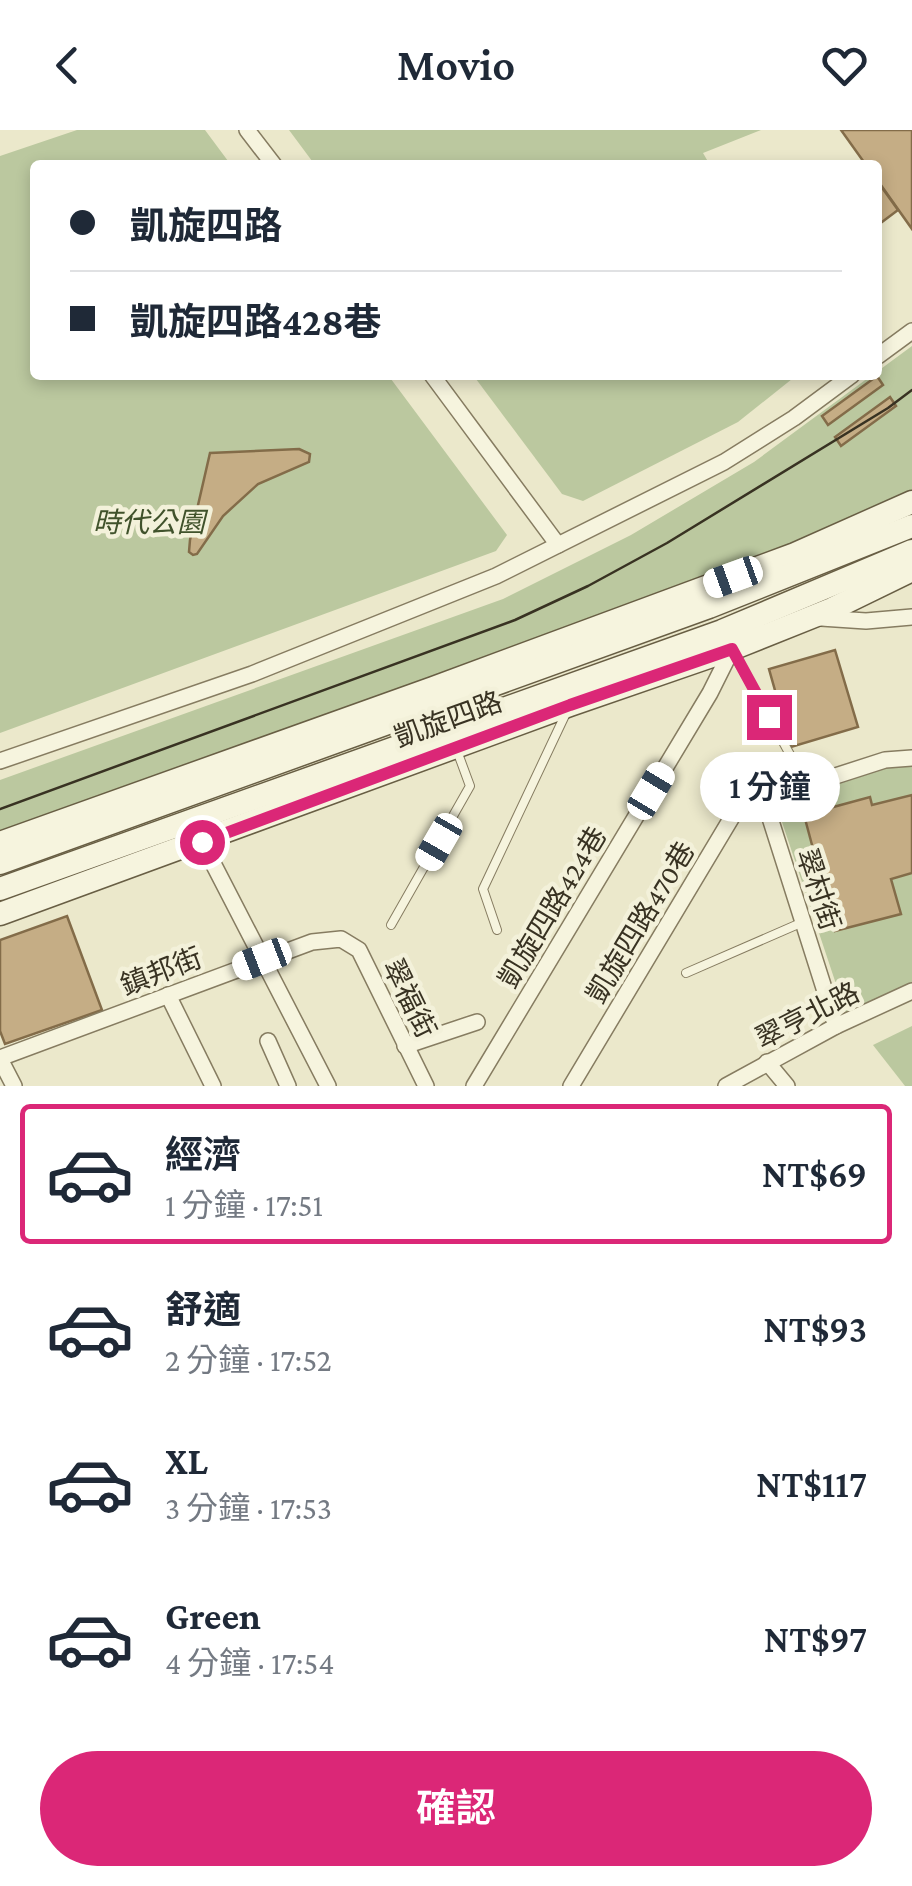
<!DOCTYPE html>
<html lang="zh-TW">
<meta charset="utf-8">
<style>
body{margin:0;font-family:"Crimson Pro","Noto Sans TC",serif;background:#f2f2f3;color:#1f2937;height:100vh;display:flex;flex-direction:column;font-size:38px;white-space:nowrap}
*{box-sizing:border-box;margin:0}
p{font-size:32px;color:#747a83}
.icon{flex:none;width:55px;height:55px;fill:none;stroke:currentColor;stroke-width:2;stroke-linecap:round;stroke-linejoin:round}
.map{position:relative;height:956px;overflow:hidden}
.sheet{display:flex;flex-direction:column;background:#fff;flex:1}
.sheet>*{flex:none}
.guide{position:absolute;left:30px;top:30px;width:852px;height:220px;border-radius:10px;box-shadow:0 5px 15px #0003;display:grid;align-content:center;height:220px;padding:0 40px;background:#fff}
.end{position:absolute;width:45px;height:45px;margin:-22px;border:12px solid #db2777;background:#fff;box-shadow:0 0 0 5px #fff}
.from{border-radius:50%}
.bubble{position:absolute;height:70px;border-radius:35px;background:#fff;box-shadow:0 5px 15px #0003;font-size:32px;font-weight:600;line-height:70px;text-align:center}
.car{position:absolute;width:30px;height:60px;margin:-30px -15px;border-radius:12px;box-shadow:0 0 8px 2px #0007;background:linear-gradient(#fff 24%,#345 0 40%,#fff 0 76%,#345 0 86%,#fff 0)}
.guide b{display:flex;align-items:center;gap:35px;height:95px;font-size:38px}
.guide b+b{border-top:2px solid #e0e1e3}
.guide i{width:25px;height:25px;background:#1f2937}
ul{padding:18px 0 0;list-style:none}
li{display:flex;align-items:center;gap:30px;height:140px;margin:0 20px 15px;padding:0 20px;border:5px solid transparent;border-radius:10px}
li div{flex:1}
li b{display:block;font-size:38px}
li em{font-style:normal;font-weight:600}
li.active{border-color:#db2777}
li>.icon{width:90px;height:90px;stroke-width:1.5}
.cta{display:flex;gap:20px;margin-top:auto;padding:20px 40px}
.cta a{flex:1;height:115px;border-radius:60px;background:#db2777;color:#fff;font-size:40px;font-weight:600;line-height:115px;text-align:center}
header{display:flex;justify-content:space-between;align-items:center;height:130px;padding:0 40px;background:#fff;font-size:45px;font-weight:600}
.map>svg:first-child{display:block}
</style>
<header><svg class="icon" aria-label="back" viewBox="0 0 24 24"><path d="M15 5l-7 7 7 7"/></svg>Movio<svg class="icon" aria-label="heart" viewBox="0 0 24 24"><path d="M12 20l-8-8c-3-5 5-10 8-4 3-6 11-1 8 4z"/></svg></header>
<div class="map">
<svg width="912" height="956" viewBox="0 0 912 956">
<rect width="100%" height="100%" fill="#ebe8cb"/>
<!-- green -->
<g fill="#bbc89f">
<path d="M77,0h128l26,35h-196v210h353l119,160 -11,16 -496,182v-577z"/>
<path d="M289,0h472l-58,23 7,12h-395z"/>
<path d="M912,216v146l-119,54 -793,291v-57l503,-181 128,-64 123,-73 118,-87h6v-4z"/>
<path d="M473,245h324l-59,47 -155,79 -21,-7z"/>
<path d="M912,633v222l-66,29 -69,-207 110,-41z"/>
<path d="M912,896v60h-7l-32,-41z"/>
</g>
<!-- building -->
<g fill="#c5ad85" stroke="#836c49" stroke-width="2.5">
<path d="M841,0h71v99l-34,-48v-16h-12z"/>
<path d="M878,52l20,28 -20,15z"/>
<path d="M877,246l6,9 -55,40 -6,-9z"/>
<path d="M890,267l6,9 -55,40 -6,-9z"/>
<path d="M299,319l11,5 -1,8 -51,22 -35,32 -26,38 -4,1 -4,-3 1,-12 20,-87z"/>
<path d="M835,520l23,77 -67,20 -22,-78z"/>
<path d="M912,665v78l-21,6 10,35 -66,17 -31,-116 66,-18 2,8z"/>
<path d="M67,786l35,94 -97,34 -5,-13v-91z"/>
</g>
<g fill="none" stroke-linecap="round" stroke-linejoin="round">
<!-- lane casing -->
<g stroke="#867c61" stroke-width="10">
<g id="lane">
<path d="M734,524l73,131"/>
<path d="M391,795l79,-139 -14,-38"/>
<path d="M497,800l-14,-41 84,-178"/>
<path d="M686,843l117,-51"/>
</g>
</g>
<!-- street casing -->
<g stroke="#867c61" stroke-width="18">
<g id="street">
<path d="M247,0l27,35"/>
<path d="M878,226l34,-25"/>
<path d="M432,245l126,170"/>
<path d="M821,488l45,3 46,-4"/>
<path d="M0,631l252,-87 244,-98 228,-114 70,-44 58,-43"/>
<path d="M202,712l126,244"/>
<path d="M168,865l45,91"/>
<path d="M836,896l-72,-227 121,-39 27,-2"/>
<path d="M268,911l20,45"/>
<path d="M405,916l72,-24"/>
<path d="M0,928l312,-116 29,-3 18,11 67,136"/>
<path d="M0,929l14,27"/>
<path d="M767,932l20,24"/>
<path d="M474,956l236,-393 22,-44"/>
<path d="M571,956l167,-279 26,-8"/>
<path d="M726,956l110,-60 76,-35"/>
</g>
</g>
<!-- secondary casing -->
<g stroke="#685e44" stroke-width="25">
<g id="secondary">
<path d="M0,713l433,-155 362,-134 117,-52"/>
<path d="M0,733l709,-256 203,-81"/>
<path d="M0,759l722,-258 190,-80"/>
<path d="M0,784l570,-209 162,-56 100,-40 80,-39"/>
</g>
</g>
<!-- lane -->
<use href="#lane" stroke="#f6f4de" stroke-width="8"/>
<!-- street -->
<use href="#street" stroke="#f6f4de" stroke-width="15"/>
<!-- secondary -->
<use href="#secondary" stroke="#f6f4de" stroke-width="22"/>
<!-- tram -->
<path stroke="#383222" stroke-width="2.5" d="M0,679l515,-189 73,-34 79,-43 221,-135 24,-18"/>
</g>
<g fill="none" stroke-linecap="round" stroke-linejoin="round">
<!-- route -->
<path stroke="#db2777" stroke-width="12" d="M202,712l368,-137 162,-56 37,68"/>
</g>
<g text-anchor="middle" stroke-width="9" stroke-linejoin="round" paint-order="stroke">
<!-- park labels -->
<g font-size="28" font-style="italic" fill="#40522b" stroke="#f3f1da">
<text x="149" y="402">時代公園</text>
</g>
<!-- street labels -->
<g font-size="28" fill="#383222" stroke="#f3f1da">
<text transform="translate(448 589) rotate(-20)" y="10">凱旋四路</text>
<text transform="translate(819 759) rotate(72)" y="10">翠村街</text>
<text transform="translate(552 777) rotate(-59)" y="10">凱旋四路424巷</text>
<text transform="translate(640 792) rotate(-59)" y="10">凱旋四路470巷</text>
<text transform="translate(161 841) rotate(-21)" y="10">鎮邦街</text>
<text transform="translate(410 868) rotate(64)" y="10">翠福街</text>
<text transform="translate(807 885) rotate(-27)" y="10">翠亨北路</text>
</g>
</g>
</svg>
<i class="end from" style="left:202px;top:712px"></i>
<i class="end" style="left:769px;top:587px"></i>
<div class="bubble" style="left:700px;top:622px;width:140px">1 分鐘</div>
<i class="car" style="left:733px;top:447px;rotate:250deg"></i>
<i class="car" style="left:651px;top:661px;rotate:31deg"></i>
<i class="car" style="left:439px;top:712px;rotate:210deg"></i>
<i class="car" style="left:262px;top:829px;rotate:249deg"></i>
<div class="guide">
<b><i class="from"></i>凱旋四路</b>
<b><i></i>凱旋四路428巷</b>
</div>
</div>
<section class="sheet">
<ul>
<li class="active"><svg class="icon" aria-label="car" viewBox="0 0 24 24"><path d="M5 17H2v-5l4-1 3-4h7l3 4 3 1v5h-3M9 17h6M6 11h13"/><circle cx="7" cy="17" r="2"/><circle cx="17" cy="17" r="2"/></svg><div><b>經濟</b><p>1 分鐘 · 17:51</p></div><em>NT$69</em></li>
<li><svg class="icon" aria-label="car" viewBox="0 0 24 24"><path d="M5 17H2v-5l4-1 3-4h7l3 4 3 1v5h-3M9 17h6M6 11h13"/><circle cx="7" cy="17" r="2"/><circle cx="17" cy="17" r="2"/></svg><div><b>舒適</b><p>2 分鐘 · 17:52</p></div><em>NT$93</em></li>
<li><svg class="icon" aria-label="car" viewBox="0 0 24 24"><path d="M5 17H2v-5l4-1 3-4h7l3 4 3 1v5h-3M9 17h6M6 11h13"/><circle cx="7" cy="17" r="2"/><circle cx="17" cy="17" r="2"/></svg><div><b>XL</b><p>3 分鐘 · 17:53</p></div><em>NT$117</em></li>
<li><svg class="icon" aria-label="car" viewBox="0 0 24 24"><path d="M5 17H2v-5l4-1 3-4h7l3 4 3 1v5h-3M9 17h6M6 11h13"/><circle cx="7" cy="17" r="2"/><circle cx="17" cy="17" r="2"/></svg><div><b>Green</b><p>4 分鐘 · 17:54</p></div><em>NT$97</em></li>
</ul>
<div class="cta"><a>確認</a></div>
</section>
